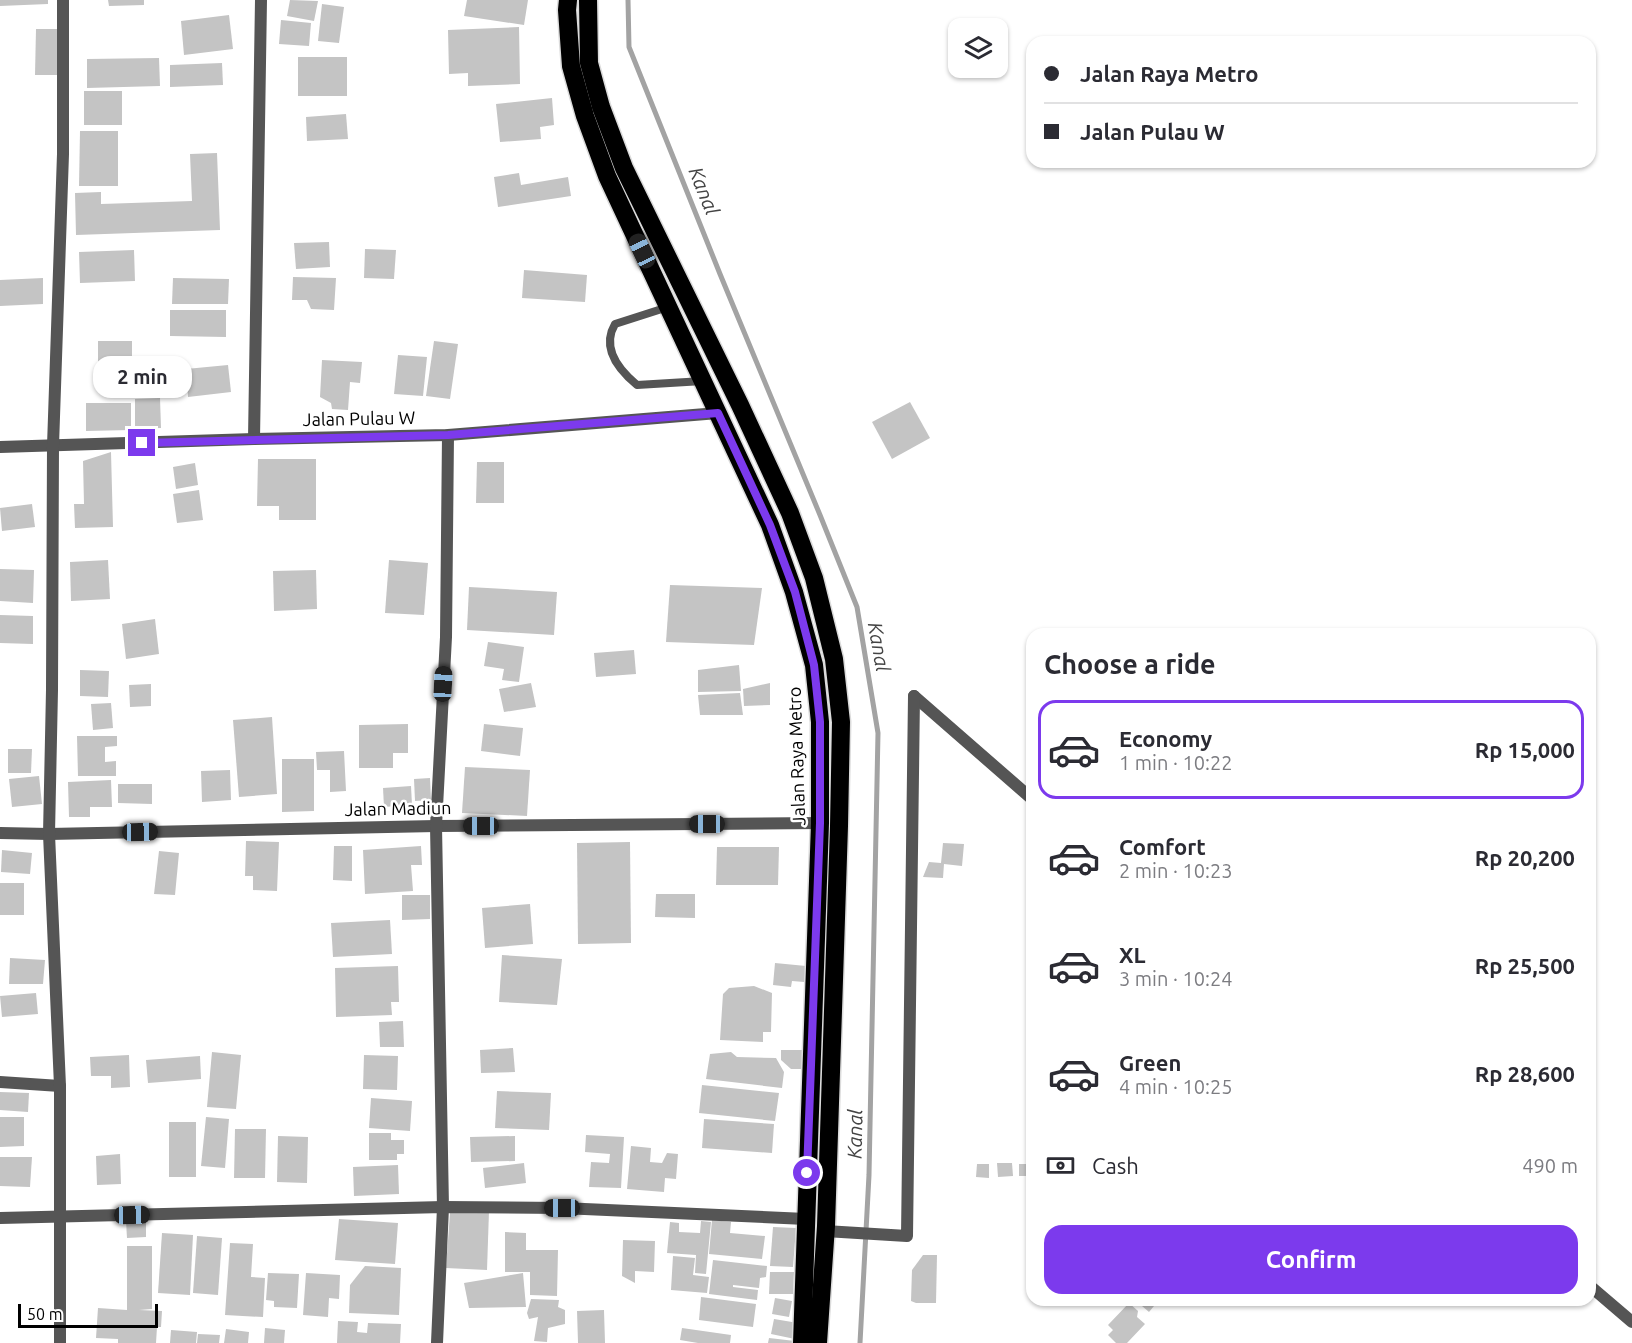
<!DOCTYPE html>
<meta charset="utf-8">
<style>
body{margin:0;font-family:Ubuntu,sans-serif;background:#f7f7f7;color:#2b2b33;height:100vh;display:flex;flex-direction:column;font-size:22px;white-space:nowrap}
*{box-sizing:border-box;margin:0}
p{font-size:20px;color:#7c7c81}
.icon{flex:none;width:33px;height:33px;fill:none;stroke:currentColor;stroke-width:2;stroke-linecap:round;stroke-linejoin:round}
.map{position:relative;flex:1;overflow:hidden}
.details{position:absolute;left:1026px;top:628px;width:570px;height:678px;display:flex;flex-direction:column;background:#fff;border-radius:18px;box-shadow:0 2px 4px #0004}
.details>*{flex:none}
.guide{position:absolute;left:1026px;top:36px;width:570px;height:132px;border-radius:18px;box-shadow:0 2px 4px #0004;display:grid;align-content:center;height:132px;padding:0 18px;background:#fff}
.fabs{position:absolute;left:948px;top:18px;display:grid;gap:12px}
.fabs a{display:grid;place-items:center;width:60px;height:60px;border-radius:12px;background:#fff;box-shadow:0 2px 4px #0004;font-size:30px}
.scale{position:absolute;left:18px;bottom:15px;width:140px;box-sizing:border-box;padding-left:6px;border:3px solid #000;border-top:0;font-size:16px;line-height:21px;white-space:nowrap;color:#000;-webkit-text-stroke:4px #fff;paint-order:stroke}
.end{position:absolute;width:27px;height:27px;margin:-14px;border:8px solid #7c3aed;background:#fff;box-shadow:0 0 0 3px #fff}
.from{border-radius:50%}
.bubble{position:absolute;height:42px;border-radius:18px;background:#fff;box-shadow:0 2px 4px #0004;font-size:20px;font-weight:700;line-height:42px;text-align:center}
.car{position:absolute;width:18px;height:36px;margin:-18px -9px;border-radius:8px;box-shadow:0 0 4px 2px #0007;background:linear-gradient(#222 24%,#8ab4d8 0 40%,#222 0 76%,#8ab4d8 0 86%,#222 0)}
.guide b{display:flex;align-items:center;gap:21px;height:57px;font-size:22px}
.guide b+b{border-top:2px solid #e1e1e2}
.guide i{width:15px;height:15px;background:#2b2b33}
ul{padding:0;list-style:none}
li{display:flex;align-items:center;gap:18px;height:99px;margin:0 12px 9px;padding:0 6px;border:3px solid transparent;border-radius:18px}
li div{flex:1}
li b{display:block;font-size:22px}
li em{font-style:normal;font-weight:700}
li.active{border-color:#7c3aed}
li>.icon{width:54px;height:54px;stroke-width:1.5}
h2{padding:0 18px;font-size:27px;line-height:72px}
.pay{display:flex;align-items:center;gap:15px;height:66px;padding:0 18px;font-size:22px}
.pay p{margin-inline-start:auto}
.cta{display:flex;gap:12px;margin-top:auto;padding:12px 18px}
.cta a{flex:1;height:69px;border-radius:18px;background:#7c3aed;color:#fff;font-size:24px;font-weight:700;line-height:69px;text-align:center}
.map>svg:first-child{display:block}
</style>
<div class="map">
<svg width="1632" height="1343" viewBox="0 0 1632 1343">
<rect width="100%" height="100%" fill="#fff"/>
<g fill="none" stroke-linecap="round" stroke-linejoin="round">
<!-- stream -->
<path stroke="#a3a3a3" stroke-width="5" d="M628,0l1,47 91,227 100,241 37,92 21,126 -9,442 -9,168"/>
</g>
<!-- building -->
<g fill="#c4c4c4">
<path d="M0,0h48v4l-48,2z"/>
<path d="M108,0h36v5l-35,1z"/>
<path d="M290,0l28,1 -4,20 -27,-5z"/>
<path d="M467,0h61l-4,25 -60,-9z"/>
<path d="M322,4l22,3 -5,36 -21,-2z"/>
<path d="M229,15l4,34 -49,6 -3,-34z"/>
<path d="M281,20l30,3 -2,23 -30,-2z"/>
<path d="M519,27l1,57 -52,2v-13l-19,1 -1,-44z"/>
<path d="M36,29h23v46h-24z"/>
<rect x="298" y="57" width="49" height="39"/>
<path d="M159,58l1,28 -73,2v-29z"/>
<path d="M222,63l1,22 -53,2v-22z"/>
<rect x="84" y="91" width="38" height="34"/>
<path d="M552,98l2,27 -14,2 1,12 -41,3 -4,-38z"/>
<path d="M346,114l2,25 -41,2 -1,-24z"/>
<path d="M80,131h38v55h-39z"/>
<path d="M217,153l3,77 -144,5 -1,-42 26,-1v12l91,-3 -2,-47z"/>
<path d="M519,173l2,12 47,-8 3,19 -73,11 -4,-30z"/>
<path d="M329,242l1,25 -34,2 -2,-26z"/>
<path d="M365,249l31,1 -2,29 -30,-1z"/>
<path d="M134,250l1,31 -55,2 -1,-31z"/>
<path d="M524,270l63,5 -2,27 -63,-4z"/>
<path d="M293,277l43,1 -2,32 -23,-1 -4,-9h-15z"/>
<path d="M43,278v26l-43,2v-26z"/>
<path d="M173,278l56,1 -1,25h-56z"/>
<path d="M170,310h56v27l-56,-1z"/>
<path d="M98,341h34v27l-34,1z"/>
<path d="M434,341l24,3 -8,55 -24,-3z"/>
<path d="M398,355l29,2 -4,39 -29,-2z"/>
<path d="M322,360l40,2 -2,21 -10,-1 -2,28 -16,-1 -1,-6 -11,-6z"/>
<path d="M228,365l3,27 -43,5 -2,-28z"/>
<path d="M160,398l1,30 -26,1v-30z"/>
<path d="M910,402l20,36 -38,21 -20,-37z"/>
<path d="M86,403h45v27l-45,1z"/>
<path d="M111,452l2,75 -38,1 -1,-24h10l-1,-43z"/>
<path d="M258,459h58v61h-37v-14h-22z"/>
<path d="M477,462h27v41h-28z"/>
<path d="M195,463l3,22 -22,4 -3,-22z"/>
<path d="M199,490l4,30 -26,3 -4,-29z"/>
<path d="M32,504l3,23 -33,4 -2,-23z"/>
<path d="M108,560l2,39 -39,2 -1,-39z"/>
<path d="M389,560l39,3 -4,52 -39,-2z"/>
<path d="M0,569l34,1 -1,33 -33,-2z"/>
<path d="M316,570l1,39 -43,2 -1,-40z"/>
<path d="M670,585l92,3 -8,57 -88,-3z"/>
<path d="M469,587l88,5 -3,43 -87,-5z"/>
<path d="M0,615l33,1v28l-33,-1z"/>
<path d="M155,619l4,35 -33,5 -4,-35z"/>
<path d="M488,642l36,5 -5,35 -17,-2 2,-11 -20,-3z"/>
<path d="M634,650l2,24 -40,3 -2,-24z"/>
<path d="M739,665l2,26 -43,1v-22z"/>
<path d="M80,670l29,1 -1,26 -28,-1z"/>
<path d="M531,683l5,24 -32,5 -5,-23z"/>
<path d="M770,683v22l-26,1 -1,-17z"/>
<path d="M151,684v22l-21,1 -1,-22z"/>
<path d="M740,693l3,22h-43l-2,-20z"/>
<path d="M111,703l2,25 -20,2 -2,-26z"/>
<path d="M272,717l5,77 -38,3 -6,-77z"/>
<path d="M408,724v29h-15v15h-34v-43z"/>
<path d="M484,724l39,4 -3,28 -39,-5z"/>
<path d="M77,736h40v10l-12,1v15l11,-1v15h-38z"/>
<path d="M8,749h24l-1,24h-23z"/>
<path d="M344,751l2,40 -16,1v-22h-13l-1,-18z"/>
<path d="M282,759h32v52l-32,1z"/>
<path d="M465,767l65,3 -3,46 -65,-3z"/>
<path d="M230,770l1,30 -29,2 -1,-31z"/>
<path d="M39,776l3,28 -30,3 -3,-28z"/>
<path d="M430,778l1,22 -16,1 -1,-22z"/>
<path d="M111,780l1,27h-22v10h-21l-1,-35z"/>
<path d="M118,784h34v20l-34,-1z"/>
<path d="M411,786l1,19 -28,2 -1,-19z"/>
<path d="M246,841l33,1 -2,49 -24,-1v-14h-8z"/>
<path d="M630,842l1,101 -53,1 -1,-101z"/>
<path d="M943,843l21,1 -2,22 -18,-2 -1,14 -20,-1 6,-15 12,1z"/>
<path d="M334,846h18v35l-19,-1z"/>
<path d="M421,846l1,19h-11l2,26 -48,3 -2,-44z"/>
<path d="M717,847h62l-1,38h-62z"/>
<path d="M2,850l30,3 -2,21 -29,-2z"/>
<path d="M159,851l20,2 -4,42 -21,-1z"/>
<rect x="0" y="883" width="24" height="32"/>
<path d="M656,894h39v24l-40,-1z"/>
<path d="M402,895h28v24l-28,1z"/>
<path d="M530,904l3,40 -48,4 -3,-40z"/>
<path d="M390,920l2,34 -59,3 -2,-34z"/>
<path d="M502,955l60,4 -5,46 -58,-3z"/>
<path d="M10,958l35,2 -2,24h-34z"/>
<path d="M775,963l31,3 -2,16 -12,-1 -1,6 -18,-2z"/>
<path d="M398,966l1,36h-8l1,13 -56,2 -1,-49z"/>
<path d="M754,986l18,7 -1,39h-8v10l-43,-2 3,-46 6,-6z"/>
<path d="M36,993l2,21 -36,3 -2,-21z"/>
<path d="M403,1021l1,26h-24l-1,-25z"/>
<path d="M513,1048l2,24 -34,1 -1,-23z"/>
<path d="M781,1050h21v19h-11l-10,-9z"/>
<path d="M212,1052l29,3 -5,54 -29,-2z"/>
<path d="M731,1052l6,5 39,1 8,14 -2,16 -76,-9 4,-25z"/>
<path d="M129,1055l1,32 -19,1v-12h-20l-1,-19z"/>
<path d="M364,1055l34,1 -1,34 -34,-1z"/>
<path d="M200,1056l1,23 -53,4 -2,-23z"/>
<path d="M702,1085l77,8 -4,28 -76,-8z"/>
<path d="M497,1091l54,2 -2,37 -54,-2z"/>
<path d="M0,1092l29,1 -1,19 -28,-2z"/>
<path d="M371,1098l41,3 -2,30 -41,-3z"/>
<path d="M0,1117h24v29l-24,1z"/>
<path d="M206,1117l23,2 -4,49 -24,-2z"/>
<path d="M704,1119l70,5 -2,29 -70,-5z"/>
<rect x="169" y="1122" width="27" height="55"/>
<path d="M235,1129h31l-1,49h-31z"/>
<path d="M369,1133h22v7h13v14h-7v6h-28z"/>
<path d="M586,1135l38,2 -3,51 -32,-1 2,-25 18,1 1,-9 -25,-2z"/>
<path d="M278,1136l30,1 -1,46 -30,-1z"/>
<path d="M515,1136v25l-44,1 -1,-25z"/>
<path d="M631,1146l20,2 -1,14 12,1 5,-10 11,1 -2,25 -11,-1 -1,14 -37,-3z"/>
<path d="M120,1154l1,30 -24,1 -1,-29z"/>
<path d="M0,1157h32l-2,30 -30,-1z"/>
<path d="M524,1163l2,20 -41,5 -2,-20z"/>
<path d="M997,1163h15l1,13 -15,1z"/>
<path d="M977,1164h12v14l-13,-1z"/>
<rect x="1019" y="1164" width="12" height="12"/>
<path d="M398,1165l1,29 -45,2 -1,-29z"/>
<path d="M489,1211l-2,59 -41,-2 4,-55z"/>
<path d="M339,1219l59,4 -3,41 -60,-4z"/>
<path d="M146,1220v17l-19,1 -1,-17z"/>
<path d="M712,1220l19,2 -1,11 35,3 -3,23 -53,-5z"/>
<path d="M701,1221l10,1 -5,52 -11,-1 1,-18 -29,-2 3,-31 9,1v9l21,1z"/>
<path d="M773,1227l23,1 -3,39 -23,-1z"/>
<path d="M505,1232l21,1v17h32l-1,46 -27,-1v-23h-25z"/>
<path d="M162,1233l31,2 -3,60 -32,-2z"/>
<path d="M197,1236l25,2 -4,57 -25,-2z"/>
<path d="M623,1240l32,1 -1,31 -19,-1v12l-13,-7z"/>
<path d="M230,1243l23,1 -2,33 14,1 -2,39 -38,-2z"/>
<path d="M127,1246h25v63l-13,1 23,1 -1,16h-4l-1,16h-38v-4l-22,-1 2,-30 29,2z"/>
<path d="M923,1255h14l-1,48h-20l-5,-2 1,-31z"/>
<path d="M673,1256l22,2 -2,17 16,2 -2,16 -36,-3z"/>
<path d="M713,1260l54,6 -1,11 -6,1 -1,10 -26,-3v2l25,3 -1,10 -48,-6z"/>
<path d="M365,1266l36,2 -2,47 -50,-2 1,-28z"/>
<path d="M770,1272h24l-1,22h-24z"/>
<path d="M268,1273l31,1 -2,34 -23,-1v-6l-8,-1z"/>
<path d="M306,1273l34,2 -1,24 -10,-1 -1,19 -25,-2z"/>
<path d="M523,1273l3,34 -57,1 -5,-25z"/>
<path d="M701,1297l55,7 -3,23 -54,-7z"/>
<path d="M775,1298l17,3 -3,16 -17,-3z"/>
<path d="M531,1299l28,1 -1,7 7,3v14l-17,4 -1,14 -13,-1 4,-24 -9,2 -2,-6z"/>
<path d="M1135,1300h24l-10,12z"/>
<path d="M1129,1303l9,8 -1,6 8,7 -18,19h-11l-8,-8 5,-5 -5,-5z"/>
<path d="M604,1310l1,33h-27l-1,-32z"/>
<path d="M774,1319l24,4 -3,16 -24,-5z"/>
<path d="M338,1321l20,1 -1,10 10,1 1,-10 33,1 -1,19h-63z"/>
<path d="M265,1328l20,2 -1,13h-20z"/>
<path d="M682,1328l49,7 -1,8h-32l-18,-3z"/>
<path d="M226,1329l23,3 -1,11h-24z"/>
<path d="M171,1330l26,2 -1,11h-26z"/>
<path d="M198,1334l22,1 -1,8h-22z"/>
<path d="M769,1338l26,3v2h-27z"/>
</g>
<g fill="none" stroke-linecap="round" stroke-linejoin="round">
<!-- highway casing -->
<g stroke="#dbdbdb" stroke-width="21">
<g id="highway">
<path d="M568,0l-1,10 4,56 14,50 22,60 163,349 24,67 20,73 6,57v101l-18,520"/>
<path d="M588,0l1,63 12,44 23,61 116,237 50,108 24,65 20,81 7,63 -2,104 -13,400 -8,117"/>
</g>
</g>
<!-- lane -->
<path stroke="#555" stroke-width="8" d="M668,307l-53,17c-14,24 4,46 22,61l66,-4"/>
<!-- street -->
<g stroke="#555" stroke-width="12">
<path d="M254,439l7,-439"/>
<path d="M0,447l254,-8 194,-4 270,-22"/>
<path d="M914,696l118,103"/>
<path d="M0,833l49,1 387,-8 384,-3"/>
<path d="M0,1082l60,4"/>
<path d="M0,1218l443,-11 119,1 244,11"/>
<path d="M825,1231l82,5 7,-540"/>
<path d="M1590,1286l42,36"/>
<path d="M60,1343v-257l-11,-252 3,-144 1,-244 10,-292v-154"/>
<path d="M437,1343l6,-136 -7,-381 10,-189 2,-202"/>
</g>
<!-- highway -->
<use href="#highway" stroke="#000" stroke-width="18"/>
</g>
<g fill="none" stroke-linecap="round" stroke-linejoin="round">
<!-- route -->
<path stroke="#7c3aed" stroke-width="8" d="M142,443l306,-8 270,-22 52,112 25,67 19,73 6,57v101l-13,350"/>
</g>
<g text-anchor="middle" stroke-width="5" stroke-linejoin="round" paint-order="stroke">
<!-- street labels -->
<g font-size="18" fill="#000" stroke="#fff">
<text transform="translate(359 419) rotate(-1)" y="6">Jalan Pulau W</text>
<text transform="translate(797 756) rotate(-92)" y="6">Jalan Raya Metro</text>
<text transform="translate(398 809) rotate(-1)" y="6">Jalan Madiun</text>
</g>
<!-- water labels -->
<g font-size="20" font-style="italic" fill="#444" stroke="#fff">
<text transform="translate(704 191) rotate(68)" y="7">Kanal</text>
<text transform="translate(879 647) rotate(80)" y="7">Kanal</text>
<text transform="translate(855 1134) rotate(-89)" y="7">Kanal</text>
</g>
</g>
</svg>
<div class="fabs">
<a><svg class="icon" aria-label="layers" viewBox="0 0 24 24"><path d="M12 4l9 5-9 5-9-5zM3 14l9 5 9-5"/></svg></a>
</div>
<div class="scale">50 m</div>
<i class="end from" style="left:807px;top:1173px"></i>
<i class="end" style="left:142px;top:443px"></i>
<div class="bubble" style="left:93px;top:356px;width:99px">2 min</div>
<i class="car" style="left:642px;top:251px;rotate:335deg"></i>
<i class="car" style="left:443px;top:684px;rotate:3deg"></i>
<i class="car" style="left:707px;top:824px;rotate:270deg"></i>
<i class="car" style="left:481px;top:826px;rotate:270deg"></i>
<i class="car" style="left:140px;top:832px;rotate:89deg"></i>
<i class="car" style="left:562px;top:1208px;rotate:270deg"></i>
<i class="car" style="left:132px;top:1215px;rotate:89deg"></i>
<div class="guide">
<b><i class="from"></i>Jalan Raya Metro</b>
<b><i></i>Jalan Pulau W</b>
</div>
<section class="details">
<h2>Choose a ride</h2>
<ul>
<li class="active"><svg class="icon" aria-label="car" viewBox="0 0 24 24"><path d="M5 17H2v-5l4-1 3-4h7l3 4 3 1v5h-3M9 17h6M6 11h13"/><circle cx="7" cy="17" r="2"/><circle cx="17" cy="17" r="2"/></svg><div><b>Economy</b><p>1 min · 10:22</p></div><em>Rp 15,000</em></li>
<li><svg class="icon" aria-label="car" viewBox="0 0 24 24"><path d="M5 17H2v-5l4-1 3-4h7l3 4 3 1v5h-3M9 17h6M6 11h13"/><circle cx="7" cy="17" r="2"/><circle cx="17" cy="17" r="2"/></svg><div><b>Comfort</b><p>2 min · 10:23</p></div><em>Rp 20,200</em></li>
<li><svg class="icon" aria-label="car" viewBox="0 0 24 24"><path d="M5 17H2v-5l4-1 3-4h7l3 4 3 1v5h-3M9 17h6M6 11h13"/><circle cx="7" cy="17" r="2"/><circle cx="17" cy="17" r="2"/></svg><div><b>XL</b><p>3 min · 10:24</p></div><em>Rp 25,500</em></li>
<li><svg class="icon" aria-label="car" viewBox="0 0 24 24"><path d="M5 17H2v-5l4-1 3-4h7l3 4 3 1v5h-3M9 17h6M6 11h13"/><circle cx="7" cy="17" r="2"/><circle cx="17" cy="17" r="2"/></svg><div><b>Green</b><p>4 min · 10:25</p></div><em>Rp 28,600</em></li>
</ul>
<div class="pay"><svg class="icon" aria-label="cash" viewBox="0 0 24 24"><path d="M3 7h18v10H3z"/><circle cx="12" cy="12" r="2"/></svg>Cash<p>490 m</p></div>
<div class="cta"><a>Confirm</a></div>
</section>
</div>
